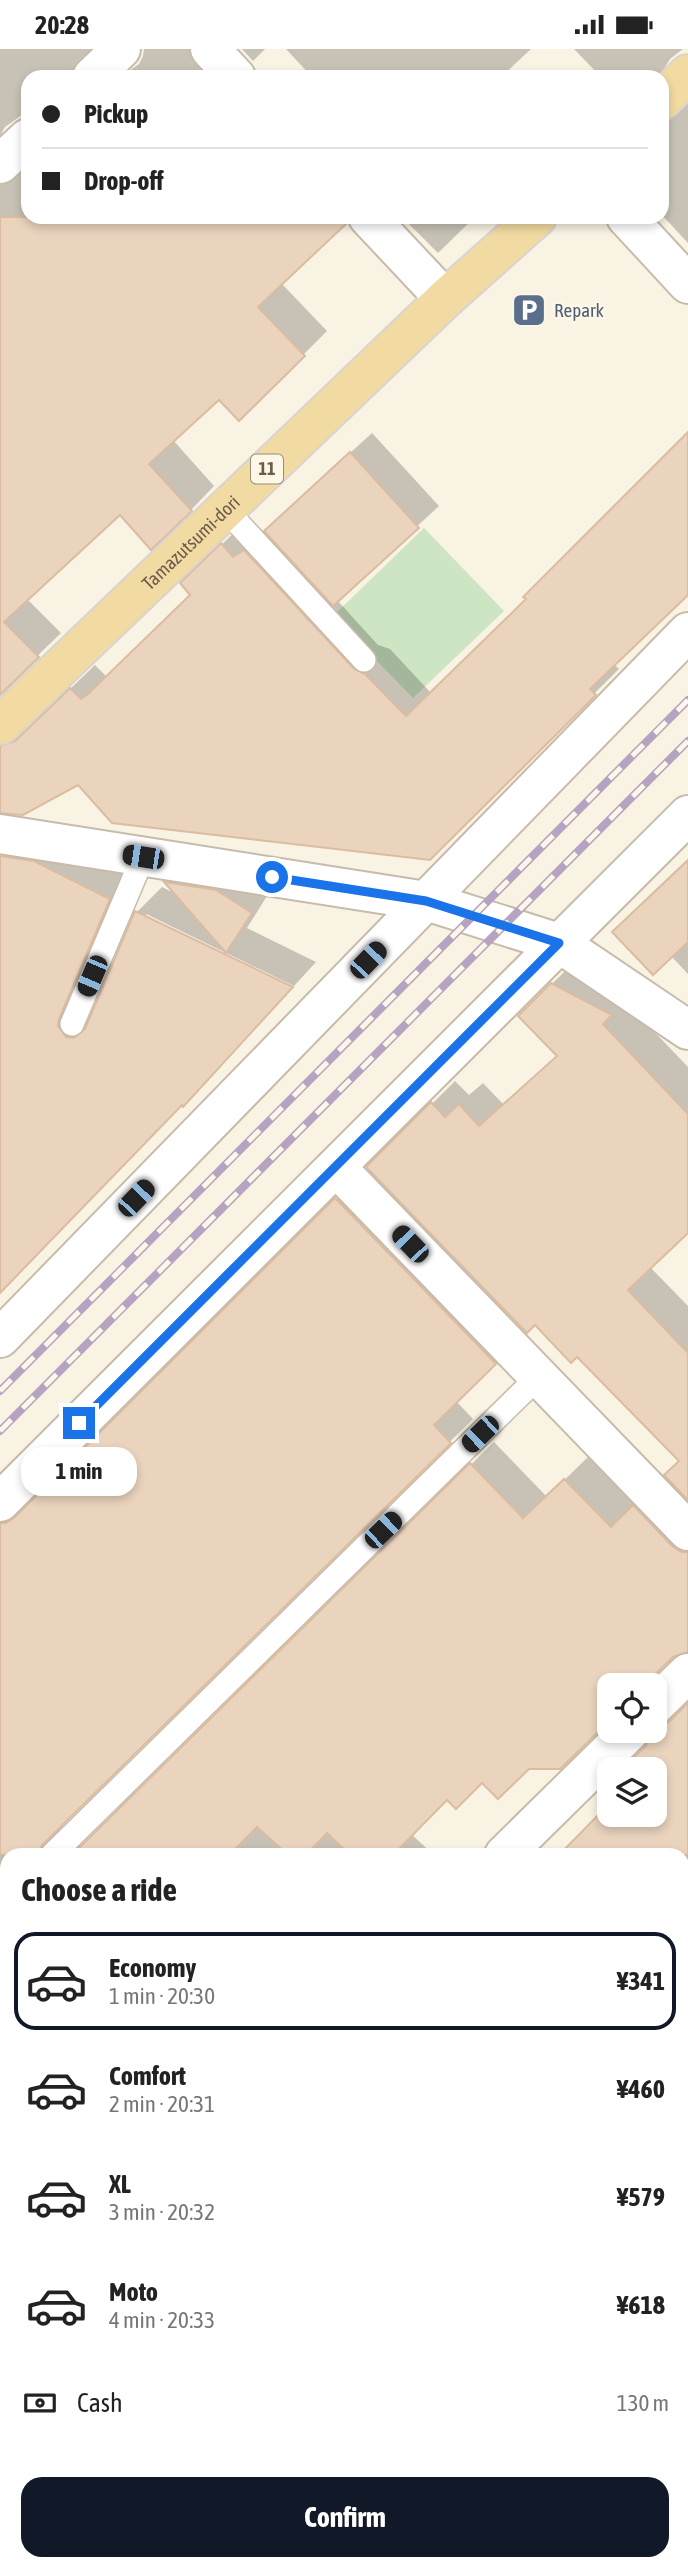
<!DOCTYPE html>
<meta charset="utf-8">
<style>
body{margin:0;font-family:"Asap Condensed",sans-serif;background:#f2f2f2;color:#222;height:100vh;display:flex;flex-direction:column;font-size:26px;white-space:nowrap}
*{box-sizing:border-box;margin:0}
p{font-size:23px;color:#767676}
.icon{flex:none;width:38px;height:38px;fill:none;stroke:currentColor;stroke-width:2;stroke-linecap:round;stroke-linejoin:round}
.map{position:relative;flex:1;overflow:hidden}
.side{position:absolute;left:0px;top:1799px;width:690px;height:723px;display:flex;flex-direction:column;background:#fff;border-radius:21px 21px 0 0;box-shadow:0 4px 10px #0003}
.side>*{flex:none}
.top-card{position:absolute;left:21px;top:21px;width:648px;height:154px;border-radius:21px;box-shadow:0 4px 10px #0003;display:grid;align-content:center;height:154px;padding:0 21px;background:#fff}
.tools{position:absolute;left:597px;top:1624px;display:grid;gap:14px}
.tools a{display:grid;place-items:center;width:70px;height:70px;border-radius:14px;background:#fff;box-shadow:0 4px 10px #0003;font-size:35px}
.end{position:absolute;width:32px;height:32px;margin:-16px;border:9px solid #1a73e8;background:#fff;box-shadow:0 0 0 4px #fff}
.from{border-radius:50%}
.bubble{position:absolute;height:49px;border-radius:21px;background:#fff;box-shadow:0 4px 10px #0003;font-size:23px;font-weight:700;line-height:49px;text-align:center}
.car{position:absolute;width:21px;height:42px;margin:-21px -10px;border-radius:9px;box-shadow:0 0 5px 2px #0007;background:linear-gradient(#222 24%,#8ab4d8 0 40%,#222 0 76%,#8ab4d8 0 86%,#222 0)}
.top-card b{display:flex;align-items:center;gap:24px;height:66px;font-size:26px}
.top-card b+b{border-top:2px solid #e0e0e0}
.top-card i{width:18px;height:18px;background:#222}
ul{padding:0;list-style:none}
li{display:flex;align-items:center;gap:21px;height:98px;margin:0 14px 10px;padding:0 7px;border:4px solid transparent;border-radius:21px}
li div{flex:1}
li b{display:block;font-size:26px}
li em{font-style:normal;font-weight:700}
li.current{border-color:#111827}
li>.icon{width:63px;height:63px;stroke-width:1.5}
h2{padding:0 21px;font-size:32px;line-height:84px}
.pay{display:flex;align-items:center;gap:18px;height:77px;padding:0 21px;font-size:26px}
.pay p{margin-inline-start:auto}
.cta{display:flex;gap:14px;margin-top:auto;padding:14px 21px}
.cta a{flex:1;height:80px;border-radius:21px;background:#111827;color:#fff;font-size:28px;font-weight:700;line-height:80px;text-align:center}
.status{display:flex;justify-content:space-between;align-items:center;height:49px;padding:0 35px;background:#fff;direction:ltr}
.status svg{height:19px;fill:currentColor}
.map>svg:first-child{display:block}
</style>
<div class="status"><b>20:28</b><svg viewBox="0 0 49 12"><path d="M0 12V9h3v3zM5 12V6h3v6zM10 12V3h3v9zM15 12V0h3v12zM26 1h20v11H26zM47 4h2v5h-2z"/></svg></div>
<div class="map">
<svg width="688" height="2521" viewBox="0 0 688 2521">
<rect width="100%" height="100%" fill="#f9f3e3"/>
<!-- green -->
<g fill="#cee5c3">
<path d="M424,479l80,83 -91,87 -80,-82z"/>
<path d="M682,1856l6,5v418l-6,-6z"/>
</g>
<!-- shadow -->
<g fill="#0003">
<path d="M0,0h94l15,26 13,1 17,-12 4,-8 1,-7h81l11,28h-208v38h-6l-17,12 -3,5 -1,12 27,18v55h323l-70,66 46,48 -88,88 -20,-21 -46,42 41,46 -23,24 -71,3 -93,86 34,34 -61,59z"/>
<path d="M242,0h23l-12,12z"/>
<path d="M286,0h245l-30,28h-189z"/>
<path d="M574,0h109l-13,10 -6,10v13l24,16v145l-26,-28v-138h-61z"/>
<path d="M402,168h73l-37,36z"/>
<path d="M372,384l67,73 -102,94 41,45 12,4 41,44 97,-94 160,-165v158l-74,72 5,5 -190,189 -350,-76 -79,29v-38l45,-60 50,-48 11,11 86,-81 15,-36 40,-39 12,13 10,-6z"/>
<path d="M0,803l134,21 -49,134 9,6 43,-101 25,-25 14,7 -10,-12 16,-16 51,8 34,22 -20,32 69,34 -22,24 -148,-72 36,189 -182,191z"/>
<path d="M688,812v113l-17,-18z"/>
<path d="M575,912l49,39 64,67v164l-38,36 38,39v191l-7,-36 -103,-106 -43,-32 -166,-156 86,-86 14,14 14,-12 20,21 55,-49 -38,-39z"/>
<path d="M360,1127l158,164 -62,61 17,18 -409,402 -3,13 5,9 13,3 8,-4 407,-400 53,55 41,-40 47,48 22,-21 31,32v134l-16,6 -12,11 -4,8 -2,11 -45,-1v34l-162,79 -36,36 23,21h-427v21l-7,-7v-346l23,-22 8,-1 10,-5z"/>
<path d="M676,1656h8l-15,14v5l19,-18v301l-6,-6v-146h-121l48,-49v9h45v-46h-29l23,-23 6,-20z"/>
<path d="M0,1906l7,7v360l-7,1z"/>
<path d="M682,2253l6,6v255l-6,-6z"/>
<path d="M7,2414v101h365l-5,6h-367v-99z"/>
<path d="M526,2515h16l6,6h-29z"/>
<path d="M601,2515h52l-6,6h-53z"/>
</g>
<!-- building -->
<g fill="#ebd4be" stroke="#dcbca0" stroke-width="2">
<path d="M0,168h347v6l-89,84 47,49 -66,65 -20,-21 -70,64 43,47 -41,39 -31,-35 -116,107 35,35 -39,38z"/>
<path d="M688,383v163l-98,94 6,6 -166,165 -318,-37 -34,-38 -55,30 -23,-2v-67l15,-5 55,-53 11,11 7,-5 102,-99 -10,-12 41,-40 12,14 11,-7 110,119 11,5 41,42 120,-117 -3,-2z"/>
<path d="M350,403l69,76 -86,78 -69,-75z"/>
<path d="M0,807l34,5 76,38 -51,120 -1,7 8,11 8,1 11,-9 50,-118 158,76 -110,120 -1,-2 -182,188z"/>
<path d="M688,811v82l-35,33 -41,-43z"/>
<path d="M164,833l52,8 36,23 -26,40z"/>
<path d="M551,934l61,32 -9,9 85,90v119l-60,57 60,63v147l-24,-25 15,-14 -102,-104 -6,6 -36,-38 -8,8 -161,-166 65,-65 14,15 14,-13 20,22 78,-70 -39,-40z"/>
<path d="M335,1149l161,166 -62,61 17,18 -409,402 -4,10h-38v-332h6l9,-6z"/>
<path d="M470,1414l53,55 41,-39 47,48 22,-22 39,41 9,6h7v100l-15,5 -29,28h-35v36l-49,48h-31l-31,30 -16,-16 -26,26 -9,-9 -54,55h-43l-23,-22 -21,22h-18l-31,-28 -28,28h-157z"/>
<path d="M688,1654v152h-129l50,-51v11h45v-46h-32l24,-23 8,-19 15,-5z"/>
</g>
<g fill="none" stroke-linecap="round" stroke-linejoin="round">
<!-- lane casing -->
<g stroke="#c8bbab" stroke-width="26">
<g id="lane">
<path d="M225,460l139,151"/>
<path d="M72,975l71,-167"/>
<path d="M52,1806l486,-478"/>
<path d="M0,1857l7,-7"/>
</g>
</g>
<!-- street casing -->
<g stroke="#c8bbab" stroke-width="42">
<g id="street">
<path d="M210,0l26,28"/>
<path d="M92,28l29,-28"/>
<path d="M0,115l28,-26"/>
<path d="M368,168l77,82"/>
<path d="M626,168l62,67"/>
<path d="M0,785l426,67 133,42 129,87"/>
<path d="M337,1119l351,363"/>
<path d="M0,1289l688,-706"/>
<path d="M0,1453l688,-687"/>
<path d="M654,1657l34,-33"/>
<path d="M504,1806l126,-124"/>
<path d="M0,1876l7,7"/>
<path d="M0,2303l7,-7"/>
<path d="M640,2515l6,6"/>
</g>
</g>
<!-- primary casing -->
<g stroke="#d9d4d0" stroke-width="42">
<g id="primary">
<path d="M662,51l26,-26"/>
<path id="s1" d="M0,676l445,-426 92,-82"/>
</g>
</g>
<!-- lane -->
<use href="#lane" stroke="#fff" stroke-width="23"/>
<!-- street -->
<use href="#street" stroke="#fff" stroke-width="38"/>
<!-- primary -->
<use href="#primary" stroke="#f1dba2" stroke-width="38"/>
<!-- rail casing -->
<g stroke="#b6a3c1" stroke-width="8">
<g id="rail">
<path d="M0,1342l688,-691"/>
<path d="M0,1382l688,-690"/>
</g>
</g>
<!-- rail -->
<use href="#rail" stroke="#fdf7e8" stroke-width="5" stroke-dasharray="16" stroke-linecap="butt"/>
</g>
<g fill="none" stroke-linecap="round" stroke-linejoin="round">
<!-- route -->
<path stroke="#1a73e8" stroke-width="9" d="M79,1374l480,-480 -133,-42 -154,-24"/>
</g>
<!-- icons -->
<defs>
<g id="parking-square" transform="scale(1.75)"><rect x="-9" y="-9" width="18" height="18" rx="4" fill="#5c6f8a" stroke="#fdf7e8"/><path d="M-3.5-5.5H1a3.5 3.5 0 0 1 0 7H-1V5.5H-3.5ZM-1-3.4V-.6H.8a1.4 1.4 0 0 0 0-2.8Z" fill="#fff"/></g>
</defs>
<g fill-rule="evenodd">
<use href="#parking-square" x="529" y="261"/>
</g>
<g text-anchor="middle" stroke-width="5" stroke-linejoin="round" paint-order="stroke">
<!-- shield labels -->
<rect fill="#fdf7e8" stroke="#998a7b" stroke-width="2" x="251" y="405.5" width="32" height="29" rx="5"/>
<g font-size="18" font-weight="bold" fill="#6e5b4c">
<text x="267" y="426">11</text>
</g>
<!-- service labels -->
<g font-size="19" fill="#4e5e75" stroke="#fdf7e8" text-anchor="start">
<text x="554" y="268">Repark</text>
</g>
<!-- street labels -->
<g font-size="19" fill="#6e5b4c" stroke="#fdf7e8">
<text dy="7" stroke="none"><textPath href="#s1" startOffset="264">Tamazutsumi-dori</textPath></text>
</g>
</g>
</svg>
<div class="tools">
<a><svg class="icon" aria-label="locate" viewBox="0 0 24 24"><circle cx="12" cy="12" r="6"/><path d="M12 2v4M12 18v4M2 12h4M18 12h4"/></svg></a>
<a><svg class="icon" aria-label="layers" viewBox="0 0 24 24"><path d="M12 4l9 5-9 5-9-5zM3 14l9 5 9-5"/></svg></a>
</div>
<i class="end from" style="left:272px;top:828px"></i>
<i class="end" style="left:79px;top:1374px"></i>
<div class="bubble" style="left:21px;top:1398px;width:116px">1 min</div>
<i class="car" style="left:143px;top:808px;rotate:279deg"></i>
<i class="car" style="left:368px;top:911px;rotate:44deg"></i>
<i class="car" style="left:92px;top:927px;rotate:203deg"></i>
<i class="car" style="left:136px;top:1149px;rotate:44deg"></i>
<i class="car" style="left:410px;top:1195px;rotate:316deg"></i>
<i class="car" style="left:480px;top:1385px;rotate:226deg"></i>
<i class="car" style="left:383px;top:1481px;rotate:46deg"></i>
<div class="top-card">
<b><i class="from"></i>Pickup</b>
<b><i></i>Drop-off</b>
</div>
<section class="side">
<h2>Choose a ride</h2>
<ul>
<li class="current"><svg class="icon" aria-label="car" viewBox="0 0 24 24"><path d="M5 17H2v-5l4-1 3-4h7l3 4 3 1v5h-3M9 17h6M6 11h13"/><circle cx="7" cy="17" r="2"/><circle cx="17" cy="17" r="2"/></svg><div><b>Economy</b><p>1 min · 20:30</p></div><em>¥341</em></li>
<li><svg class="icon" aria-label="car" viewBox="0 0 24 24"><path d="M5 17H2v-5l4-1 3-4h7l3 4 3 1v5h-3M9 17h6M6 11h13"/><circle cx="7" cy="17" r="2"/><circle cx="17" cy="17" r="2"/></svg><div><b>Comfort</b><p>2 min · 20:31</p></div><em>¥460</em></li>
<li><svg class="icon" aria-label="car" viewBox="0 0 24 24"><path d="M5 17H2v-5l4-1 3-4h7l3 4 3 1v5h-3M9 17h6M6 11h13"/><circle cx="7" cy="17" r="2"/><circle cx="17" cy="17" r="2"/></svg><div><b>XL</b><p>3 min · 20:32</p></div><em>¥579</em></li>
<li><svg class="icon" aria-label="car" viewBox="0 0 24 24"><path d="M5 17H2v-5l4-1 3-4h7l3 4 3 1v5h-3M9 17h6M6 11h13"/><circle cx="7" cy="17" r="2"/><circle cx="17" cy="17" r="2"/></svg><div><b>Moto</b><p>4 min · 20:33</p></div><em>¥618</em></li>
</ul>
<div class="pay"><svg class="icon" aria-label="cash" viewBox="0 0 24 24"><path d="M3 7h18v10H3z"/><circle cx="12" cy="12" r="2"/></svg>Cash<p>130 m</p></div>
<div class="cta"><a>Confirm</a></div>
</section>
</div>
